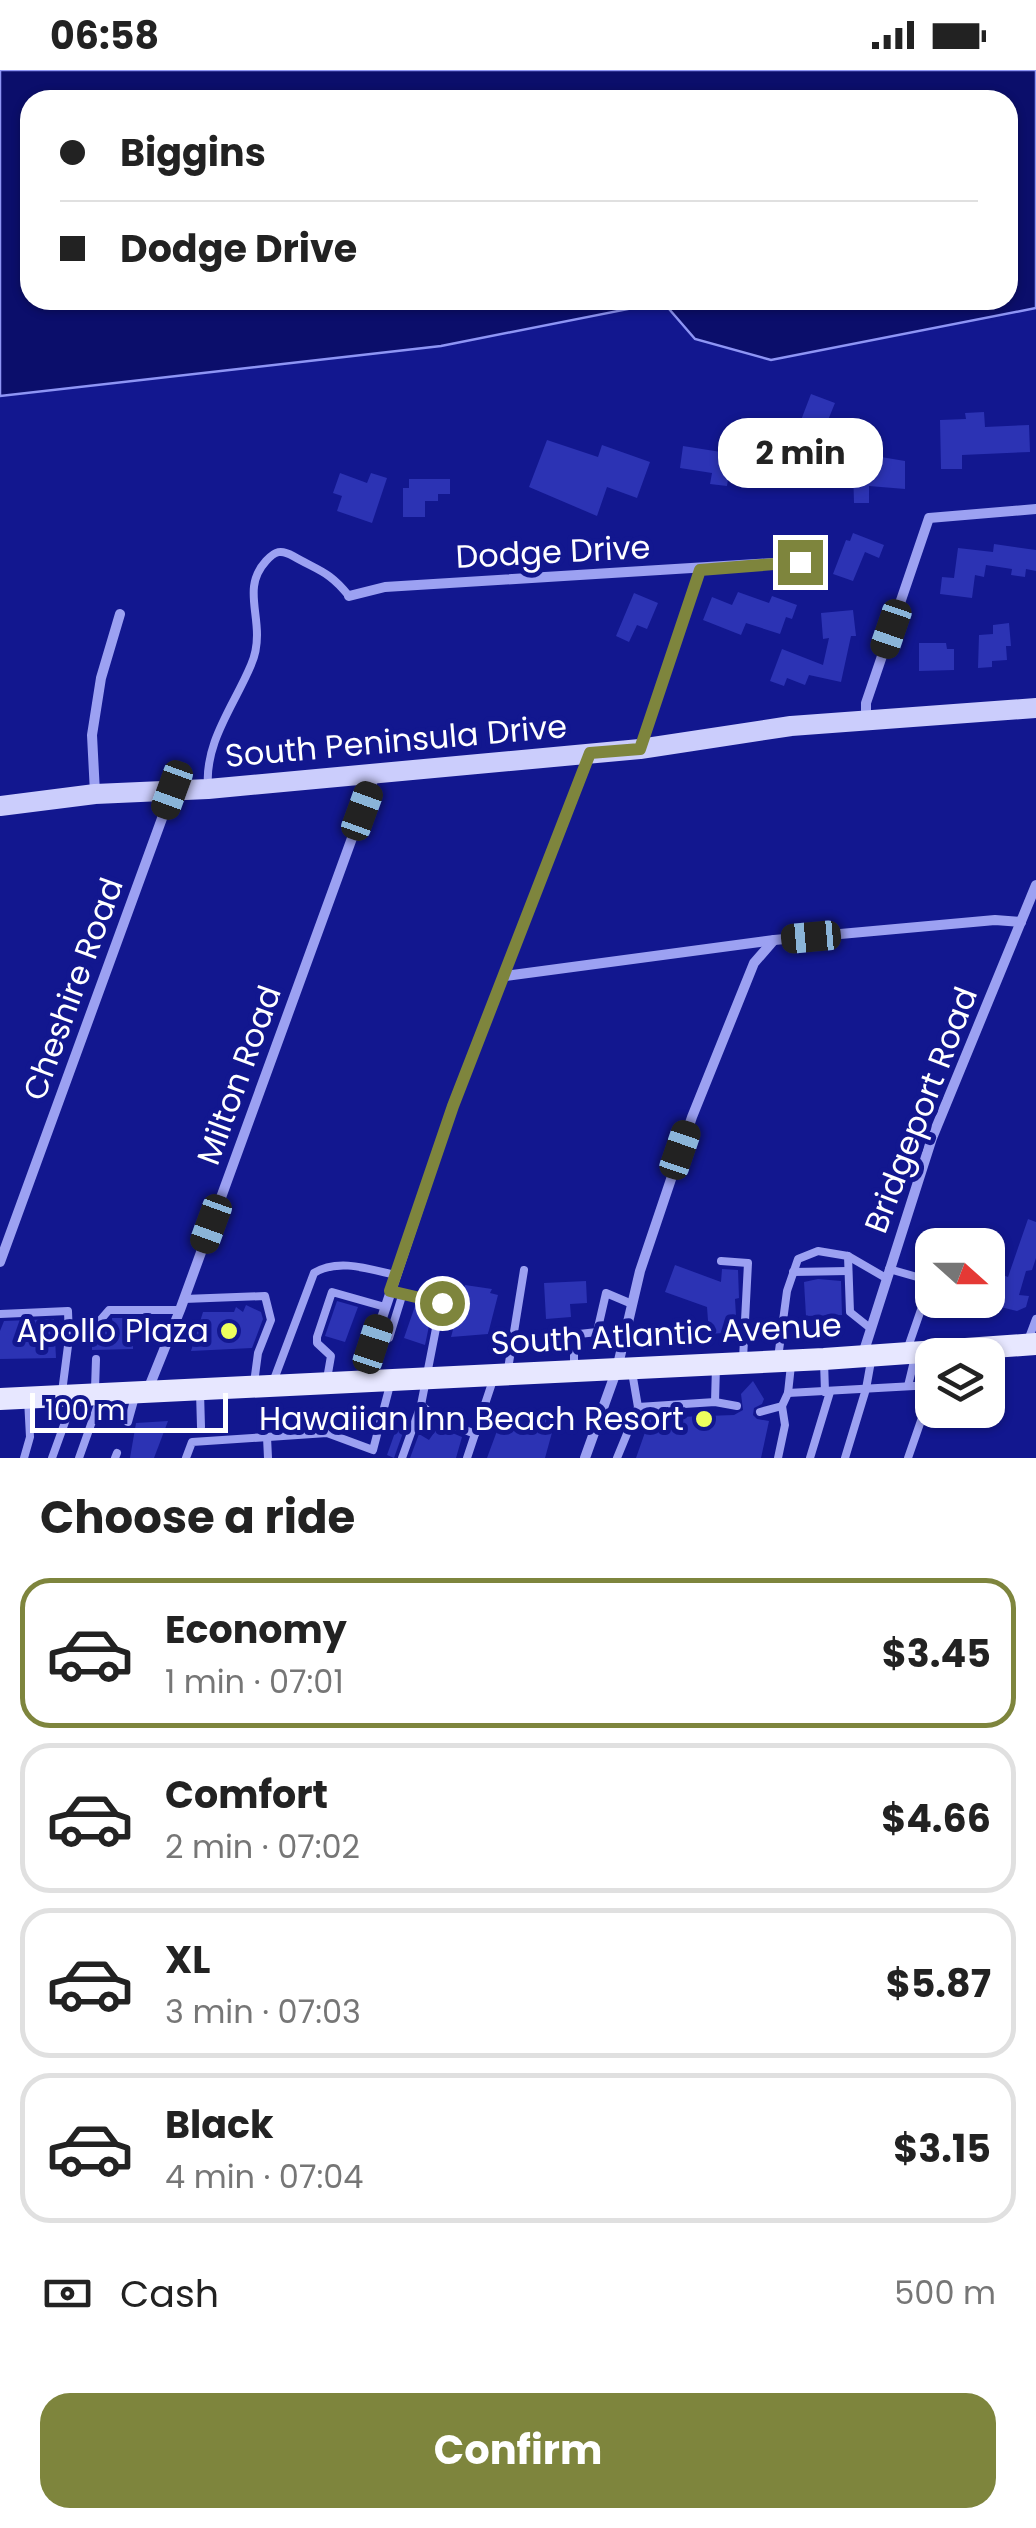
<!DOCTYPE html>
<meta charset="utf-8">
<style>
body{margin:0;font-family:Poppins,sans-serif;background:#f6f6f6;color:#222;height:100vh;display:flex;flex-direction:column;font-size:38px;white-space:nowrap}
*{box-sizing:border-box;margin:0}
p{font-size:32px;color:#767676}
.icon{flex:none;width:55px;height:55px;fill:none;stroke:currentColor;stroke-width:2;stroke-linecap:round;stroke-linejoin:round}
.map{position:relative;height:1388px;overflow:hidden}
.details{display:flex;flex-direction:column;background:#fff;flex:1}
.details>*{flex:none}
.top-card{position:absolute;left:20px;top:20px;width:998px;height:220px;border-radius:30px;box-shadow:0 2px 8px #0004;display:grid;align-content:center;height:220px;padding:0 40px;background:#fff}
.needle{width:65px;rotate:111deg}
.tools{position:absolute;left:915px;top:1158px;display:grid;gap:20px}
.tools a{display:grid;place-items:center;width:90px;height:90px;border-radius:20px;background:#fff;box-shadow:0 2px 8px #0004;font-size:50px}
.scale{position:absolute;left:30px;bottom:25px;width:198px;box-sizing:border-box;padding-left:10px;border:5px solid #fff;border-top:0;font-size:28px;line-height:35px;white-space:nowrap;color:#fff;-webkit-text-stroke:8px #12178f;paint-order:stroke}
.end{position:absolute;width:45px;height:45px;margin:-22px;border:12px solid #7e853d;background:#fff;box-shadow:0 0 0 5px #fff}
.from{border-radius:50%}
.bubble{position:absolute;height:70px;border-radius:30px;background:#fff;box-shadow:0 2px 8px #0004;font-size:32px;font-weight:700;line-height:70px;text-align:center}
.car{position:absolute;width:30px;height:60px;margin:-30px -15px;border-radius:12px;box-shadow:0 0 8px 2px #0007;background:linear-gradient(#222 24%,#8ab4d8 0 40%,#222 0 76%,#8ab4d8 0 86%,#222 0)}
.top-card b{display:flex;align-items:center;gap:35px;height:95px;font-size:38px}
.top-card b+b{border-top:2px solid #e0e0e0}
.top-card i{width:25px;height:25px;background:#222}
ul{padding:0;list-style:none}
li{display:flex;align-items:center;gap:30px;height:150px;margin:0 20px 15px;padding:0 20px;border:5px solid #e0e0e0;border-radius:30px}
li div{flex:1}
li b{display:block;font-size:38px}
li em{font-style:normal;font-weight:700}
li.active{border-color:#7e853d}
li>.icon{width:90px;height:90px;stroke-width:1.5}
h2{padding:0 40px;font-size:45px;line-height:120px}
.pay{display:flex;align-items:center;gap:25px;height:110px;padding:0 40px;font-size:38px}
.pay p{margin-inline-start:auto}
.button{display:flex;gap:20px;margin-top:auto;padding:20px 40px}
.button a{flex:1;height:115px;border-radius:30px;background:#7e853d;color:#fff;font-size:40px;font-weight:700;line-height:115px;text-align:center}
.status{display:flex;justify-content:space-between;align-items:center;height:70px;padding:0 50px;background:#fff;direction:ltr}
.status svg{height:28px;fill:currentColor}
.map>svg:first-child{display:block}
</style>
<div class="status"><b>06:58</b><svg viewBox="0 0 49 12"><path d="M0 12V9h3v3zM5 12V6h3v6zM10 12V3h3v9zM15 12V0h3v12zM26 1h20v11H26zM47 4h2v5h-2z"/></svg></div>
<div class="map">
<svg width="1036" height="1388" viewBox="0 0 1036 1388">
<rect width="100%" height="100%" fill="#12178f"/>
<!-- water -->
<path fill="#0b0e6b" stroke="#8e95f5" stroke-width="2.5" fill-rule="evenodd" d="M0,0h1036v238l-265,52 -76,-21 -32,-37 -222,44 -441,50zM30,30h978v200h-978z"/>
<!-- building -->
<g fill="#2c33b4">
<path d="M811,324l24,9 -9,22 17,7 -8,22 -34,-13 4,-11 -7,-2z"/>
<path d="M984,342l1,15 44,-2 1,27 -68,3v14h-21l-1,-49 26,-1 -1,-6z"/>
<path d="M547,370l51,17 4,-12 48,17 -13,36 -30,-11 -10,29 -68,-29z"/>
<path d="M683,376l38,6 -1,5 11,2 -4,27 -17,-2 2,-11 -32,-5z"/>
<path d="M881,387l24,4v28l-36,-3v17h-15l-1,-34h28z"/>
<path d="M340,403l27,10 4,-10 16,5 -15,45 -35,-12 5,-15 -9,-3z"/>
<path d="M409,409h41v15h-12v7h-13v16h-22v-29h6z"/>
<path d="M853,463l31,12 -5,13 -14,-6 -12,29 -20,-7 13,-34 4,1z"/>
<path d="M994,474l42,6v21l-10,-2 -1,8 -14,-2 1,-6 -26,-4 -2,12 -9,-2 -3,23 -32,-4 2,-17 12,1 4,-30 35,4z"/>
<path d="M738,522l31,11 3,-7 25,9 -5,14 -6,-2 -6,17 -34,-11 -5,12 -38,-15 9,-23 20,8z"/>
<path d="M634,523l24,10 -11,26 -10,-4 -8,17 -13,-6z"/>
<path d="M853,540l3,26h-5l-10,46 -32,-7 -4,10 -18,-7 -3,8 -14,-5 12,-32 41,16 6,-27 -6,1 -2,-26z"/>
<path d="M1009,553l2,23h-5l1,14 -15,1v6l-14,1 1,-33 14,-1v-9z"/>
<path d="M919,573h27l1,6h7v21l-35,1z"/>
<path d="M1028,1149l8,3v36l-4,12 -6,1 -7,24 10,1 -3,11 -9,4 -29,-7v-35l20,8z"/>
<path d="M675,1195l46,17 1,-13 16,1 1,28 -4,1 2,33 -28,2 -2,-27 -42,-15z"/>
<path d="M818,1209l23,2 1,34 -36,1 -2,-34z"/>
<path d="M586,1211l1,22 -17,1 1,13 -25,2 -2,-36z"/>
<path d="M465,1215l27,4 -2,4 8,2 -10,39 -37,3z"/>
<path d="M943,1230h43l-4,12 -35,5 -7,-9z"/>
<path d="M337,1231l21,6 -13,35 -20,-6z"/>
<path d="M246,1235l15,7 2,7 -11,29 -61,3 12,-39h31l2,-5 7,5z"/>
<path d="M415,1236l17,6 -7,33 -21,-7z"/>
<path d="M112,1248h31l-1,13h-9v18l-41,1v-4l10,-4 1,-11 10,-2z"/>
<path d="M54,1249l2,39 -56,1v-28l4,-10z"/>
<path d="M753,1311l11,18 -2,5 -8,4 -1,7 4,4 12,2 -8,37h-125l14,-40 84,-3 9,-5 -2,-16z"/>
<path d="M535,1341l21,7 -11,40h-58l14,-38 27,10z"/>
<path d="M168,1351l-14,37h-24l6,-35z"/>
<path d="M398,1354l7,3 -11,31 -7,-3z"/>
<path d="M438,1357l24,10 -6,21h-46l9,-24 10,6z"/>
</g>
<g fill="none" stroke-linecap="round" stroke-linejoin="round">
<!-- lane -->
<g stroke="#9ca1f2" stroke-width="8">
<path d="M208,719c-4,-47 26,-83 43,-124 4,-9 6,-20 6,-30 0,-28 -12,-51 9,-74 9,-10 15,-12 27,-5 26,15 36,15 56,40"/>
<path d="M848,1186l38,22"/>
<path d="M721,1191l27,2 -5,96"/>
<path d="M889,1199l42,12"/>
<path d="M793,1202l55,-1"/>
<path d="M390,1221l51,12 -20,102 -19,53"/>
<path d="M184,1229l81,-3 6,24 -13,33 -4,30"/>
<path d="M0,1244l68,-3 1,27 -7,54"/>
<path d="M574,1264v36"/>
<path d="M389,1268l13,-42"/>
<path d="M544,1268l53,-6 9,-39 26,11"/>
<path d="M95,1269l1,-14 13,-15h71"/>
<path d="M1027,1273l9,-24"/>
<path d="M907,1280l25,-72"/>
<path d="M778,1288l9,-67 11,-32 20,-8 30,5 2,56 20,16"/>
<path d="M824,1291l1,31"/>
<path d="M508,1299l16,-99"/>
<path d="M327,1309l4,-23 -14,-13v-6l15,-45 53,15"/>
<path d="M273,1312l41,-109c24,-15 55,-4 81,2"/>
<path d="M908,1316l7,-29"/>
<path d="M95,1319l1,-30"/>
<path d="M200,1322l1,35"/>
<path d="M788,1323l144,-8"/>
<path d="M715,1332l1,-36"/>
<path d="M421,1335l17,14 37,15"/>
<path d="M638,1337l77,-5 22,4"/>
<path d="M760,1342l22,-6 6,-13 3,-28"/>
<path d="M128,1352l7,-25"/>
<path d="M267,1367l1,21"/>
<path d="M24,1388l6,-21 -2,-38"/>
<path d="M52,1388l21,-58"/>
<path d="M79,1388l21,-59"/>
<path d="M115,1388l2,-5"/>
<path d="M186,1388l6,-16 135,-9 46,17 17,-65"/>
<path d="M467,1388l27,-81"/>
<path d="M617,1388l21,-51 -6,-35"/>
<path d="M778,1388l7,-33 -3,-19"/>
<path d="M810,1388l20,-66"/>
<path d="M845,1388l21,-69 5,-28"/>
<path d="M908,1388l24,-69"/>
</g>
<!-- street -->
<g stroke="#9ca1f2" stroke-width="10">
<path d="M349,526l36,-9 436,-27"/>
<path d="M866,650v-17l63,-185 107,-9"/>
<path d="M640,679l60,-179"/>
<path d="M95,723l-3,-58 9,-57 19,-64"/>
<path d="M505,906l269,-36 221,-20 26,2"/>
<path d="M0,1192l172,-471"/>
<path d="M862,1287l70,-219 104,-253"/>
<path d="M361,1311l92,-276 137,-351"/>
<path d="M147,1322l33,-82 195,-535"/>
<path d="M585,1388l32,-89 23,-98 52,-154 62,-154 20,-23"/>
</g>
<!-- secondary -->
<path stroke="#cbcdfc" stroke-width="20" d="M0,736l95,-12 113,-5 432,-40 151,-23 245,-18"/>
<!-- primary -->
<path stroke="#e7e7ff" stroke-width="22" d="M0,1329l824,-40 212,-15"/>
</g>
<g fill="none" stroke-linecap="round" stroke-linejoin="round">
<!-- route -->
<path stroke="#7e853d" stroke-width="12" d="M442,1233l-52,-12 63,-185 137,-353 50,-4 60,-179 100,-8"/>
</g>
<!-- markers -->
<g fill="#eeff5d" stroke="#12178f" stroke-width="4">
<circle cx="229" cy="1261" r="10"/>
<circle cx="704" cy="1349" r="10"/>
</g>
<g text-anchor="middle" stroke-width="10" stroke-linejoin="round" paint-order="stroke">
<!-- street labels -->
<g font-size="32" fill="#fff" stroke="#12178f">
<text transform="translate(553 482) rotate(-3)" y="11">Dodge Drive</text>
<text transform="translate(396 671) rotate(-5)" y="11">South Peninsula Drive</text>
<text transform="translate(73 919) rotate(-70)" y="11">Cheshire Road</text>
<text transform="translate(239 1005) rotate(-70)" y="11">Milton Road</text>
<text transform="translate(921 1040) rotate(-69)" y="11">Bridgeport Road</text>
<text transform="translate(666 1264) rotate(-3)" y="11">South Atlantic Avenue</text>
</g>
<!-- poi labels -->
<g font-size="32" fill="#fff" stroke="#12178f" text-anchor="end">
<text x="209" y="1272">Apollo Plaza</text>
<text x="684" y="1360">Hawaiian Inn Beach Resort</text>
</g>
</g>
</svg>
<div class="tools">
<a><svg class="needle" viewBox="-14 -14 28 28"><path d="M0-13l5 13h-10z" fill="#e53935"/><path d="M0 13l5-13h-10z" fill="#767676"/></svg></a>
<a><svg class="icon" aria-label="layers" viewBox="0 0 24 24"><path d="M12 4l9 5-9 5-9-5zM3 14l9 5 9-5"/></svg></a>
</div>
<div class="scale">100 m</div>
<i class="end from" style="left:442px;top:1233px"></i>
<i class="end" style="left:800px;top:492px"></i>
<div class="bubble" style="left:718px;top:348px;width:165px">2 min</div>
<i class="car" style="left:891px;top:559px;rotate:199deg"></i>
<i class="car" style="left:172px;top:720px;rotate:200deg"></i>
<i class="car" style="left:362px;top:741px;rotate:20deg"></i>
<i class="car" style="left:811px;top:867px;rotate:265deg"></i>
<i class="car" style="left:680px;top:1080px;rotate:19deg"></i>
<i class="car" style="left:211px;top:1154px;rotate:200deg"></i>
<i class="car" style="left:373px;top:1274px;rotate:18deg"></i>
<div class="top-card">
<b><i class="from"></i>Biggins</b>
<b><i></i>Dodge Drive</b>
</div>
</div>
<section class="details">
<h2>Choose a ride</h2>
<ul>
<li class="active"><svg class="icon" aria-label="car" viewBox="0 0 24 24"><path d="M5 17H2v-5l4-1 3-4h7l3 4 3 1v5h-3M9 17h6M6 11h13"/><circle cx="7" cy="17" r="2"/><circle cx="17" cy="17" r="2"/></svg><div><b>Economy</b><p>1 min · 07:01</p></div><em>$3.45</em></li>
<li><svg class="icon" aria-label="car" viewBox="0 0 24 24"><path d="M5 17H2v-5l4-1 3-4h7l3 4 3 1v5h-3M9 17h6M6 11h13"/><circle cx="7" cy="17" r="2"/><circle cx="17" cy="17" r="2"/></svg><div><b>Comfort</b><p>2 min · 07:02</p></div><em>$4.66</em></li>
<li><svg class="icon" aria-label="car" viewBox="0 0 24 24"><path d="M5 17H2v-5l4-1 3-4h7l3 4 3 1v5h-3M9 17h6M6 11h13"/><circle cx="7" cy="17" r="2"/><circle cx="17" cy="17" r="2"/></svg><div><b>XL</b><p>3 min · 07:03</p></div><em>$5.87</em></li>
<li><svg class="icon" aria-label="car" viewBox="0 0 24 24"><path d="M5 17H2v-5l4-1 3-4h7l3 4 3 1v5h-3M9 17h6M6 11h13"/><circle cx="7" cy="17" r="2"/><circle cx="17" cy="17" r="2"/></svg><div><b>Black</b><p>4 min · 07:04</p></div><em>$3.15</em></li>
</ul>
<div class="pay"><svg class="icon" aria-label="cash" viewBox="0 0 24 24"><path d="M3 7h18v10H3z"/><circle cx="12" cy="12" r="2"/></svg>Cash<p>500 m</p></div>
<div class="button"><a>Confirm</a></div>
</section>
